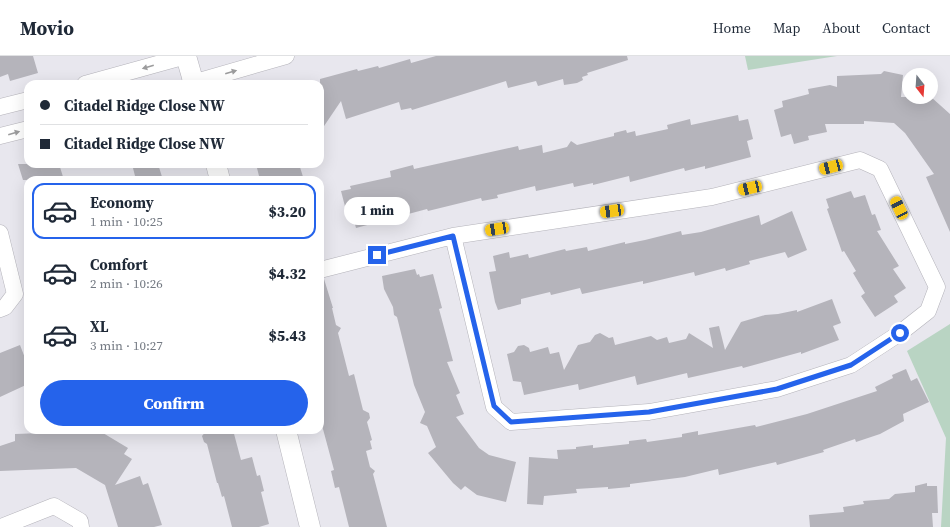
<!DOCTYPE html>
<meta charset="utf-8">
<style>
body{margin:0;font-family:"Source Serif 4",serif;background:#f6f6f7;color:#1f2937;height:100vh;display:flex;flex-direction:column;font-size:15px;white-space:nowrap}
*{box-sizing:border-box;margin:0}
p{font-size:13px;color:#747a83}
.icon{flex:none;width:22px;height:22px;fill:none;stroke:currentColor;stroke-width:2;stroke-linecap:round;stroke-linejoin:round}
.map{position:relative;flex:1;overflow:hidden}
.panel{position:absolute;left:24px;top:120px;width:300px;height:258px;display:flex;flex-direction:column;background:#fff;border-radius:12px;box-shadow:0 4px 16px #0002}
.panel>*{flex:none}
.top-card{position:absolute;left:24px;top:24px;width:300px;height:88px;border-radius:12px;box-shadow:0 4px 16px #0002;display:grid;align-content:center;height:88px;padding:0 16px;background:#fff}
.needle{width:26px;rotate:163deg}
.buttons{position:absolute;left:902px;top:12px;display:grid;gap:8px}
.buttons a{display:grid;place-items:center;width:36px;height:36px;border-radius:50%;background:#fff;box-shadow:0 4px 16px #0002;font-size:20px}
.end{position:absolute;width:18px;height:18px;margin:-9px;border:5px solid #2563eb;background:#fff;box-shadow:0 0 0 2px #fff}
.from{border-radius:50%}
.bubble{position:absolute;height:28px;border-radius:14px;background:#fff;box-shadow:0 4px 16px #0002;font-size:13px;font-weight:800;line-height:28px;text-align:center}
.car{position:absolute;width:12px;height:24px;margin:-12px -6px;border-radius:5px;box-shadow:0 0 3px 1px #0007;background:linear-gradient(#f5c518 24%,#345 0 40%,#f5c518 0 76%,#345 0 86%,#f5c518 0)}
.top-card b{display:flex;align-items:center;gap:14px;height:38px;font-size:15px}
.top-card b+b{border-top:1px solid #e0e1e3}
.top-card i{width:10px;height:10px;background:#1f2937}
ul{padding:7px 0 0;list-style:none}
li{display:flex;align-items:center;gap:12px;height:56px;margin:0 8px 6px;padding:0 8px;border:2px solid transparent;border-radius:12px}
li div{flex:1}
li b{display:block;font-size:15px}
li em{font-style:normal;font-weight:800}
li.active{border-color:#2563eb}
li>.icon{width:36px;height:36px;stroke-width:1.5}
.button{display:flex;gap:8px;margin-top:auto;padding:8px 16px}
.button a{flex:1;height:46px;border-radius:24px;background:#2563eb;color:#fff;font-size:16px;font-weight:800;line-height:46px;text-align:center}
header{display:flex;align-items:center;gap:24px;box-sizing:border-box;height:56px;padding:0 20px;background:#fff;border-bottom:1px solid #e0e1e3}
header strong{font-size:19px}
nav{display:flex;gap:22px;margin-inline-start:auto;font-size:14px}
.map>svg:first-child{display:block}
</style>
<header>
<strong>Movio</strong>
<nav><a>Home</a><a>Map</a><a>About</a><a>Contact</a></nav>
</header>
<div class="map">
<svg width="950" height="471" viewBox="0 0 950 471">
<rect width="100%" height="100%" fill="#e8e7ee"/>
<!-- green -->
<g fill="#b9d4c3">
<path d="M745,0h92l-89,14z"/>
<path d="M950,268v203h-9l5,-89 -39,-87z"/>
</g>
<!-- building -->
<g fill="#b5b4bb">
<path d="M0,0h33l5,17 -28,8 -2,-7 -8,3z"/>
<path d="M436,0h191l1,4 -41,13 1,2 -6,2 1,3 -6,3 -13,2 -1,-6 -25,7 -2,-5 -28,7 -2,-7 -94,29 -1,-2 -10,2 -2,-8 -53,17 -5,-18 -21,31v-53l37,-10 1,2 20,-5 1,2 31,-9 1,4z"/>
<path d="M884,15l19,4 -2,22h30l19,17v118l-24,-55 8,-3 -29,-41 -11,-10 -30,-2v3h-39l2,8 -19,4 1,4 -15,4 -3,-10 -10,3 -7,-27 9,-3 -1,-6 27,-7 -1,-5 22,-4 7,2v-11l44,-2z"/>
<path d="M738,59l1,6 9,-2 5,20 -6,2 4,16 -46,12v-3l-20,5 -1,-3 -54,14 -1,-6 -36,9v-2l-19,4 -1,-4 -37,8 -1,-5 -38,9 1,3 -16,3 -1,-3 -53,13 -1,-2 -71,19 -3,-11 -5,1 -7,-27 10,-2 -1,-3 41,-9 -1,-6 23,-6 1,4 104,-23 1,4 23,-5 1,8 24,-6 4,-6 6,4 37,-9v-3l12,-3 1,3 8,-2 1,5 32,-7 -1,-4 23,-6 1,6z"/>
<path d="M18,108h41l5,16h-41z"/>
<path d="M132,108h26l5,16h-27z"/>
<path d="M256,108h43l5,16h-44z"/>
<path d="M851,135l3,7 11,-3 7,20 3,-1 6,16 -4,1 22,35 -6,3 13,19 -12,8 4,6 -23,15 -14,-21 4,-3 -12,-20 3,-2 -12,-20 -2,1 -15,-43 2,-1 -3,-9z"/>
<path d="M792,155l15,39 -19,8 -3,-6 -36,9 1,3 -24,7 -1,-3 -30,8 -1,-4 -51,12v-3l-61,13 -2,-6 -29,7 -1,-3 -29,7v5l-23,6 -3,-8 -6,-30 7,-1 -3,-15 16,-4 1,6 18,-4 1,4 36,-9 1,2 21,-4 1,4 37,-9v2l20,-4 36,-9 1,4 19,-3 58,-17 2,10z"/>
<path d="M415,213l2,6 2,-1 1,3 13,-3 9,34 -3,1 14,52 -6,1 13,31 -4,2 8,19 -8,3 23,31 10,7 27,7 -10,40 -29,-7 -12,-9 -4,4 -8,-7 -25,-30 8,-6 -9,-21 -7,-3 5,-11 -11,-27 -17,-68 -3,-2 -1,-8 -9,-18 -2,-13z"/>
<path d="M320,223h4l9,29h-1l4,17 5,3 -3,5 11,43 5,-2 9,36 6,3 1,5 -3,4 5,18 -2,1 2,8 -6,2 4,16 5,4 -2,3 14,53h-38l-10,-40 -4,1 -4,-17 3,-1 -14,-52z"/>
<path d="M832,243l9,24 -8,3 6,14 -38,14v-2l-58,16 -1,-2 -54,12 -1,-5 -50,12 -2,-9 -56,14 -1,-6 -54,11 -3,-13 -8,-1 -6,-27 7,-2 4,-6 6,-1 5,3 1,4 18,-5 2,7 9,-2 5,18 14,-25 12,-3 5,-7 5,-2 9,5 4,-1 2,8 36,-9 6,4 10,-3 2,6 17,-4 3,-6 24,15 -4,-20 10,-2 6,24 16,-28 24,-7 13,-1 19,-4v2z"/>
<path d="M20,289l5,13 3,-1v27l-28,13v-44z"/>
<path d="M906,313l5,12 6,-3 12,24 -26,12 1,7 -24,13 -24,8 -1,-3 -32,11 1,2 -47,13 -1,-3 -57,13 -1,-6 -33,8 -55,7v3l-22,2v-2l-32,2 1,4 -33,3 -1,9 -16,-1 2,-47 29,2 -1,-9 19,-1v-2l17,-2v3l36,-4v-3l17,-2 1,3 35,-5v-3l16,-3v4l57,-10 1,2 51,-13 70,-23 -2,-4 18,-9 -1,-3z"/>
<path d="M44,374h54l30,18 -4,6 8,5 -17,26 25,-9 3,9 5,-2 14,42 -8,2h-36l-13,-42 -29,-17 -76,3v-25l15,-5v-7l29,-1z"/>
<path d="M207,374h26l8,30 11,-3 5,19 3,-1 4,16 -3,1 8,32 -10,3h-27l-8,-31 -2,1 -4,-14h-1l-10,-39 -3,-2 -2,-6z"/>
<path d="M927,427v3h10l1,27h-6l1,14h-123l-1,-12 35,-3 -1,-5 21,-3 -1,-3 26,-2 6,-5 20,-2v-6z"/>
</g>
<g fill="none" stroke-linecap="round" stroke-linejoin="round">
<!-- minor casing -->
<g stroke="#b4b3ba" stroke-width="17">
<g id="minor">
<path d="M85,28l101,-28"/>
<path d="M189,28l97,-28"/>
<path d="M0,51l28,-7"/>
<path d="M0,80l28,-7"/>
<path d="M0,177l15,61 -10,13 -5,2"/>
<path d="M320,214l133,-34 259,-39 148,-37 20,9 57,118 -9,24 -28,22 -49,32 -74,24 -128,23 -138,10 -17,-15 -41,-171"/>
<path d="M1,471l53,-21 26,15 1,6"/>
</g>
</g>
<!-- tertiary casing -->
<g stroke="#b4b3ba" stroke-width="21">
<g id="tertiary">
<path d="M186,0l8,28"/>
<path d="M216,108l4,16"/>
<path d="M286,374l24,97"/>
</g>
</g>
<!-- minor -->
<use href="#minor" stroke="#fff" stroke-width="16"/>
<!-- tertiary -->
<use href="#tertiary" stroke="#fff" stroke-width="20"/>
</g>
<!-- one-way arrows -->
<defs><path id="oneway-solid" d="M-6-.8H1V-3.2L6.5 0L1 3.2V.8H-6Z"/></defs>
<g fill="#9c9c9d">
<use href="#oneway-solid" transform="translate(148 11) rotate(164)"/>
<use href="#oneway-solid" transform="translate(231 16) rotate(-16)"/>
<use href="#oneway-solid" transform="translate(14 77) rotate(-16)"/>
</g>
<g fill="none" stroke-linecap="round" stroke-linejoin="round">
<!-- route -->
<path stroke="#2563eb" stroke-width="5" d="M377,199l76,-19 41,170 17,16 138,-10 128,-23 74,-24 49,-32"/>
</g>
</svg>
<div class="buttons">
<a><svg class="needle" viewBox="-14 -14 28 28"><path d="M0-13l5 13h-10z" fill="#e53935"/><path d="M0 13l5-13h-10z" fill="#747a83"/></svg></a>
</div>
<i class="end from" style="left:900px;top:277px"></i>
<i class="end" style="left:377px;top:199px"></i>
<div class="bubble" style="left:344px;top:141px;width:66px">1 min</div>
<i class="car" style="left:831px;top:111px;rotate:255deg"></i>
<i class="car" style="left:750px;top:132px;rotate:257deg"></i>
<i class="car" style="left:899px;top:152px;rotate:334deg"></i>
<i class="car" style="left:612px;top:155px;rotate:262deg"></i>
<i class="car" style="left:497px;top:173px;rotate:261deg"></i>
<div class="top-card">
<b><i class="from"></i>Citadel Ridge Close NW</b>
<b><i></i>Citadel Ridge Close NW</b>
</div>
<section class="panel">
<ul>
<li class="active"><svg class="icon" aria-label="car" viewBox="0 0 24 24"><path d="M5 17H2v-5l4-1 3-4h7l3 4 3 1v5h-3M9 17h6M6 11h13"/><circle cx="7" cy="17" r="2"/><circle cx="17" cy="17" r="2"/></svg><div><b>Economy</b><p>1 min · 10:25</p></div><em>$3.20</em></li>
<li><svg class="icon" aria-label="car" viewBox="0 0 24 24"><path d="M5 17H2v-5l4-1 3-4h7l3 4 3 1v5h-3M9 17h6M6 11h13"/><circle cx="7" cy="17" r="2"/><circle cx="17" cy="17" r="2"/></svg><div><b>Comfort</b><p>2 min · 10:26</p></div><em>$4.32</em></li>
<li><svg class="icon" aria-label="car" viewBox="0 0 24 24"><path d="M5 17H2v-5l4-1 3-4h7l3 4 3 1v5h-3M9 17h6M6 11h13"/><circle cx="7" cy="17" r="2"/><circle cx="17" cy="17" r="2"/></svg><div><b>XL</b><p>3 min · 10:27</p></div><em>$5.43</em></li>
</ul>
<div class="button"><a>Confirm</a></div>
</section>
</div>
